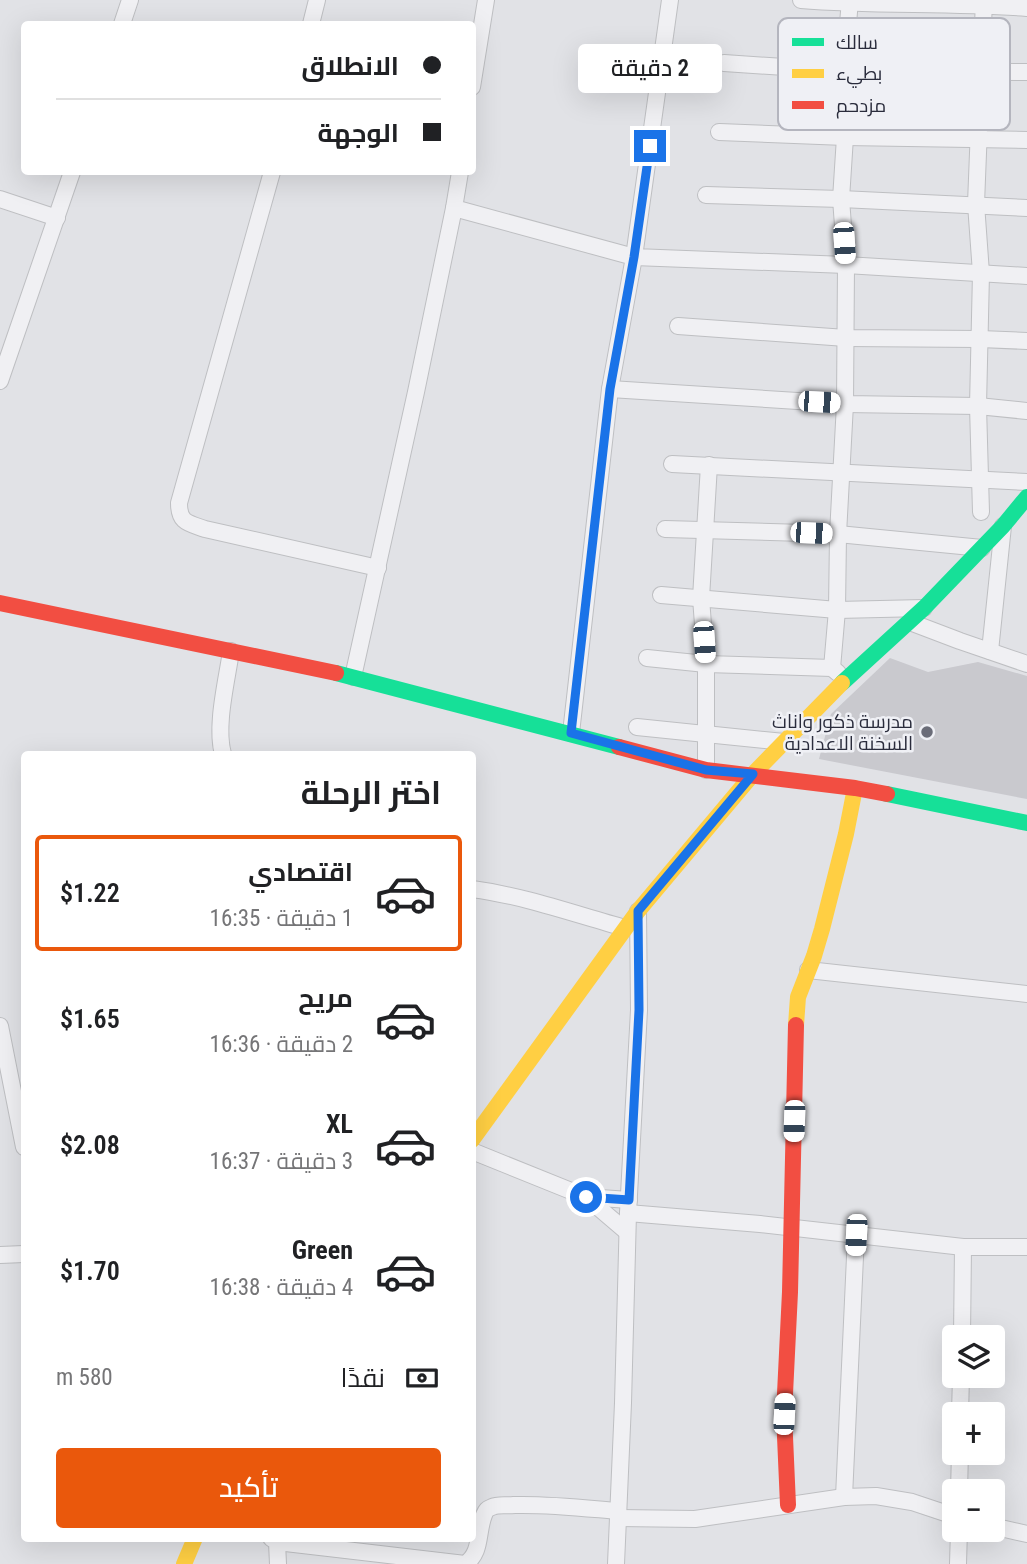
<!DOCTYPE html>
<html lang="ar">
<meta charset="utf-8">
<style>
body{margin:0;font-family:"Roboto Condensed",Cairo,sans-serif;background:#f2f2f2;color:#202124;direction:rtl;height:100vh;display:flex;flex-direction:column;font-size:26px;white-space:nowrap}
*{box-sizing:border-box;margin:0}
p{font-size:23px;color:#757577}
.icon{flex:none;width:38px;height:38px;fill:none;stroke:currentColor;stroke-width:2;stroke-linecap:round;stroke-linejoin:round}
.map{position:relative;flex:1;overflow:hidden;direction:ltr}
.side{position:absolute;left:21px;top:751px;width:455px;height:791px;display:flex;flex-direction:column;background:#fff;border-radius:7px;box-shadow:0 7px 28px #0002;direction:rtl}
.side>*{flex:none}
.top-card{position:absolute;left:21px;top:21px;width:455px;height:154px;border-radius:7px;box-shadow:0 7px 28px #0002;direction:rtl;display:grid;align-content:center;height:154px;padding:0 35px;background:#fff}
.controls{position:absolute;left:942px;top:1325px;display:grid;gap:14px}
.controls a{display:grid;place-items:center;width:63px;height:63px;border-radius:7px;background:#fff;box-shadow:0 7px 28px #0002;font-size:35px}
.end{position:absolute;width:32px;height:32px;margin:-16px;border:9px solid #1a73e8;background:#fff;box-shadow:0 0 0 4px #fff}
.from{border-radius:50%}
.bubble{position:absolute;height:49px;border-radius:7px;background:#fff;box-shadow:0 7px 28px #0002;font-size:23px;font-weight:600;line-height:49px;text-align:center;direction:rtl}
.car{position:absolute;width:21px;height:42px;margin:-21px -10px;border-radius:9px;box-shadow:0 0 5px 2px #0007;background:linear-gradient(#fff 24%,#345 0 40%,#fff 0 76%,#345 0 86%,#fff 0)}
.top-card b{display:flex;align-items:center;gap:24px;height:66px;font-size:26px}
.top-card b+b{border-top:2px solid #e0e0e0}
.top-card i{width:18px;height:18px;background:#202124}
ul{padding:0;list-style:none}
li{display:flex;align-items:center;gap:21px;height:116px;margin:0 14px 10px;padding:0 21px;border:4px solid transparent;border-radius:7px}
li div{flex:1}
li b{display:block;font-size:26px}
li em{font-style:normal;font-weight:600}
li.current{border-color:#ea580c}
li>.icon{width:63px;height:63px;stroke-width:1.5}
h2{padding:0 35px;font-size:32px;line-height:84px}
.pay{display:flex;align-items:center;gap:18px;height:77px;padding:0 35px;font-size:26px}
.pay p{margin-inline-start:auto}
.cta{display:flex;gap:14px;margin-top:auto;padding:14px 35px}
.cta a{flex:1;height:80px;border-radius:7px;background:#ea580c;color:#fff;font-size:28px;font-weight:600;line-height:80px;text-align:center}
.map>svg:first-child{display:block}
</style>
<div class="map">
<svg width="1027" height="1564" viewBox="0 0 1027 1564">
<rect width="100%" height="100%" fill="#e1e2e6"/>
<!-- building -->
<path fill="#c9c9ce" d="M890,658l38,14 50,-10 49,14v123l-208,-40 12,-45z"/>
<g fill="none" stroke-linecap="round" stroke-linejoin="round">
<!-- street casing -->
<g stroke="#bebfc2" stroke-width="18">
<g id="street">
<path d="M670,0l-36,257 212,8 181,11"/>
<path d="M801,0c75,6 151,2 226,8"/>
<path d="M122,24l8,-24"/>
<path d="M311,24l6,-24"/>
<path d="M724,63l120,8 183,1"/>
<path d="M472,87l14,-87"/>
<path d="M719,132l126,5 182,3"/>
<path d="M272,172l-93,331c0,20 9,20 26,26l173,39"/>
<path d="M706,195l135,4 186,9"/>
<path d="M0,199l57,19"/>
<path d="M454,208l180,49 -24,132 -39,344"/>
<path d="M678,326l168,12 134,1 47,2"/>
<path d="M0,381l72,-209"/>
<path d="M610,389l235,15 133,2 49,5"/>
<path d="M672,464l355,18"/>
<path d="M981,512l-3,-106 3,-133 -5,-69 8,-204"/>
<path d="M665,529l173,5 144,14"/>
<path d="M661,595l176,15 87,-2"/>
<path d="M910,622l50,19 67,23"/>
<path d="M990,651l13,-125"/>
<path d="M647,658l59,6 126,4 6,5"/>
<path d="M832,668l5,-58 1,-76 7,-130 1,-139 -5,-66 4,-62 -1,-66 6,-71"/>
<path d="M353,677l63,-285 38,-184 6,-36"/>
<path d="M637,727l147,15"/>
<path d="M223,754c-8,-28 4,-74 8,-103"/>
<path d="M706,770v-106l-5,-66 8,-133"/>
<path d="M472,889c53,7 102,25 153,39"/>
<path d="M808,970l219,24"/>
<path d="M0,1026l24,121"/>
<path d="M472,1151l114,46 41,35"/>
<path d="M586,1197l43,3"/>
<path d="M628,1213l132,11 203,23h64"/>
<path d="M0,1255l24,-1"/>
<path d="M962,1337l1,-90"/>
<path d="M960,1414l1,-38"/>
<path d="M959,1491l1,-39"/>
<path d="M844,1497l12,-262"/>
<path d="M618,1518l77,1 149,-22 32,-1 36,6 42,14"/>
<path d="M992,1526l35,8"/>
<path d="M271,1538l6,4 1,22"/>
<path d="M277,1542l188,22c17,-11 12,-32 19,-49 2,-5 3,-6 8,-8 6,-3 15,-1 22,-2 35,-1 69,3 104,6"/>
<path d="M616,1564l7,-161 5,-190 11,-203 -1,-99"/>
<path d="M958,1564l1,-34"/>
</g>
</g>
<!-- street -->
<use href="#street" stroke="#f0f0f3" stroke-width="16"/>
<!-- fast -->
<g stroke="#16e098" stroke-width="16">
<path d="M336,673l283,74"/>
<path d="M842,683l82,-75 79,-82 24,-29"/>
<path d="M887,794l140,29"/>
</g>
<!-- slow -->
<g stroke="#ffcf43" stroke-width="16">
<path d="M796,1025l2,-28 16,-41 8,-27 24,-95 9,-46"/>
<path d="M472,1140l166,-229 115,-137 89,-91"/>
<path d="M184,1564l11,-26"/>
</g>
<!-- jam -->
<g stroke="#f24e42" stroke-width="16">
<path d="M0,603l336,70"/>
<path d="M619,747l87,23 149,18 32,6"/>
<path d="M788,1505l-4,-91 6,-122 6,-267"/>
</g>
</g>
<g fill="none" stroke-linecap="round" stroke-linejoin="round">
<!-- route -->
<path stroke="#1a73e8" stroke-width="9" d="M586,1197l43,3 10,-190 -1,-99 115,-137 -47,-4 -135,-37 39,-344 24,-132 16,-111"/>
</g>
<!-- markers -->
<circle fill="#6a6c78" stroke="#eff0f5" stroke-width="2.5" cx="927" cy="732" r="7"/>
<g text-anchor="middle" stroke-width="5" stroke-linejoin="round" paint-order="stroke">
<!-- poi labels -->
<g font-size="19" fill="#2a2c3c" stroke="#eff0f5" text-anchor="end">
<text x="913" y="728">مدرسة ذكور واناث<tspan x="913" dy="22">السخنة الاعدادية</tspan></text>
</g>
</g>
<!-- legend -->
<rect x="778" y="18" width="232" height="112" rx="10" fill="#eff0f5" stroke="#b4b5be" stroke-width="2"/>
<rect x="792" y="38" width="32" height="8" fill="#16e098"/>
<rect x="792" y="69" width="32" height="9" fill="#ffcf43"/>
<rect x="792" y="101" width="32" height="8" fill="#f24e42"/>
<g font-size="19" fill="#2a2c3c">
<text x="836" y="49">سالك</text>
<text x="836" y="80">بطيء</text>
<text x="836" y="112">مزدحم</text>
</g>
</svg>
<div class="controls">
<a><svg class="icon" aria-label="layers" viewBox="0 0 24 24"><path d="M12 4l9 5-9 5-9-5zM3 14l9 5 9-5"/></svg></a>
<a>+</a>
<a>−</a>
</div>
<i class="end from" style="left:586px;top:1197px"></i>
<i class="end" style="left:650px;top:146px"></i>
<div class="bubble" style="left:578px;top:44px;width:144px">2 دقيقة</div>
<i class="car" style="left:844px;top:243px;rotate:176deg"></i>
<i class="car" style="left:819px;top:402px;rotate:93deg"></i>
<i class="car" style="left:811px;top:533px;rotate:92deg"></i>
<i class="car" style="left:704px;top:642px;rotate:176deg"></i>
<i class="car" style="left:794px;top:1121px;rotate:182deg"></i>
<i class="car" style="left:856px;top:1235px;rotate:183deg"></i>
<i class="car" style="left:784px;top:1414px;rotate:3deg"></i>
<div class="top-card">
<b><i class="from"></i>الانطلاق</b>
<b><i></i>الوجهة</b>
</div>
<section class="side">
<h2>اختر الرحلة</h2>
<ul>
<li class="current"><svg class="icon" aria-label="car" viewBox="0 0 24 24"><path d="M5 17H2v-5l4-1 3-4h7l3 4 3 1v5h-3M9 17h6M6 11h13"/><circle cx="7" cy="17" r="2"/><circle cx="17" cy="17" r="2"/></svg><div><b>اقتصادي</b><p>1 دقيقة · 16:35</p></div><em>$1.22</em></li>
<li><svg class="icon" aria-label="car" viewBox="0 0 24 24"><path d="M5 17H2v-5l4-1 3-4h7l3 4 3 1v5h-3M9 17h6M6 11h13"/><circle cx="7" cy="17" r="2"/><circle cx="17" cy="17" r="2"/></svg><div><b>مريح</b><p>2 دقيقة · 16:36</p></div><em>$1.65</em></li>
<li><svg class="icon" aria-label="car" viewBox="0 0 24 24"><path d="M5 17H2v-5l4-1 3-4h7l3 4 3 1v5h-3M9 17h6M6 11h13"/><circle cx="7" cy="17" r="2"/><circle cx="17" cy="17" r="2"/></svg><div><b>XL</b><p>3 دقيقة · 16:37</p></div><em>$2.08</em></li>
<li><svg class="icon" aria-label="car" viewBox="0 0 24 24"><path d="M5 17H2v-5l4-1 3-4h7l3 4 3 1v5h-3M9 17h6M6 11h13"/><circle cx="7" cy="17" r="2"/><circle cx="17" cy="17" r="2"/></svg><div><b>Green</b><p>4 دقيقة · 16:38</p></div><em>$1.70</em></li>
</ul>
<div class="pay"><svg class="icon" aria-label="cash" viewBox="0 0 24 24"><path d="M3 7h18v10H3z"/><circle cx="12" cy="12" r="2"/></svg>نقدًا<p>580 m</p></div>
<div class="cta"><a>تأكيد</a></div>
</section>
</div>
